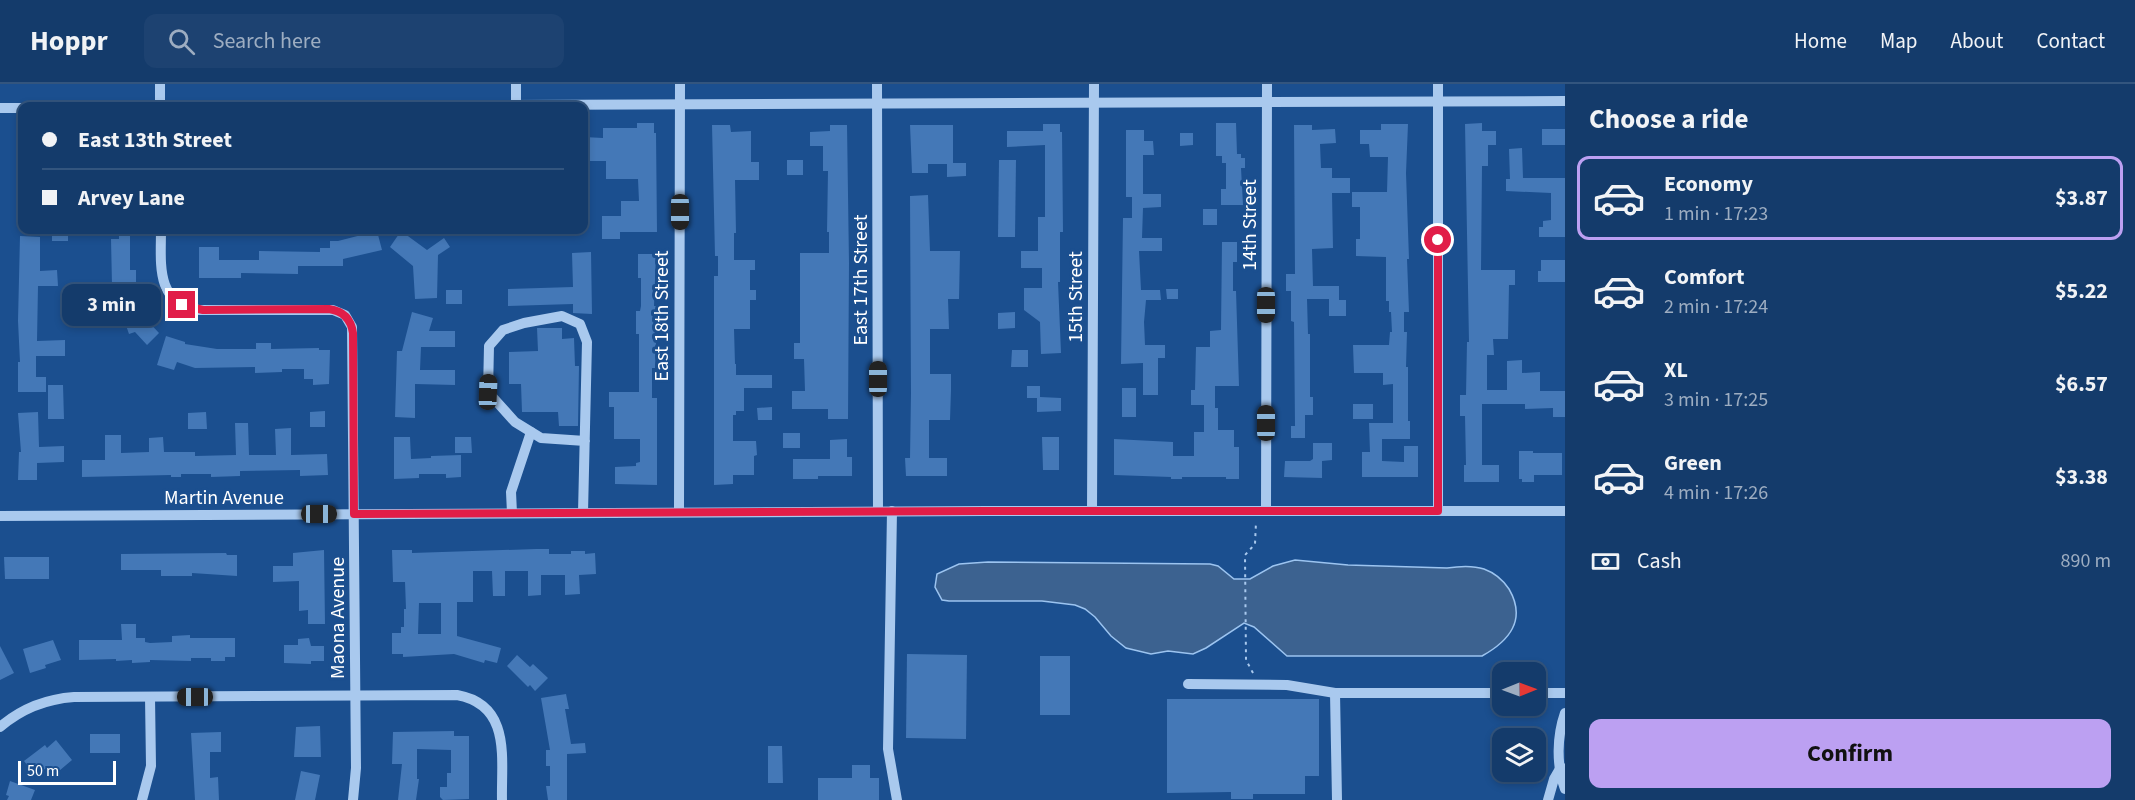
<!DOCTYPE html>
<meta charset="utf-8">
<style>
body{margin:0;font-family:"Source Sans 3",sans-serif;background:#1d4271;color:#f1f3f6;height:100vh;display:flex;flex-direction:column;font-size:22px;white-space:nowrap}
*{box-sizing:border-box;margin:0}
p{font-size:20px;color:#9dadc1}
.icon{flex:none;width:33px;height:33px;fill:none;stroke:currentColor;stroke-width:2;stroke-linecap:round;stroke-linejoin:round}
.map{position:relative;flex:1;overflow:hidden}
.side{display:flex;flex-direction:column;background:#143b6b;width:570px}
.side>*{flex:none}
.top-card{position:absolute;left:18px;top:18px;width:570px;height:132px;border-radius:12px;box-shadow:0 3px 9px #0003,0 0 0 2px #33557e;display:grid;align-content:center;height:132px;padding:0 24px;background:#143b6b}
.needle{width:39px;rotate:89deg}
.fabs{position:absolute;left:1492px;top:578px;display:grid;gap:12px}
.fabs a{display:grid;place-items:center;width:54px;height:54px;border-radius:12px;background:#143b6b;box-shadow:0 3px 9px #0003,0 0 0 2px #33557e;font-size:30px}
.scale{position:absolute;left:18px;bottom:15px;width:98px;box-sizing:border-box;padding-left:6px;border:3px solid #fff;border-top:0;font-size:16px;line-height:21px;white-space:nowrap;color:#fff;-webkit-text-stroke:4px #1b4f8f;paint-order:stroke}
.end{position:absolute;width:27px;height:27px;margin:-14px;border:8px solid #e11d48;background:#fff;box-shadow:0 0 0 3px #fff}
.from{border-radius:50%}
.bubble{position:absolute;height:42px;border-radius:12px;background:#143b6b;box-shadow:0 3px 9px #0003,0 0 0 2px #33557e;font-size:20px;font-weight:700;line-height:42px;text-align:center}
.car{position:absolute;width:18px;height:36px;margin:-18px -9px;border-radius:8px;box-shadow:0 0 4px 2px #0007;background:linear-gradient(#222 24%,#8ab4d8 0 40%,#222 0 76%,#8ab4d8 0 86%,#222 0)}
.top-card b{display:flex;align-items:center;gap:21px;height:57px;font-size:22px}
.top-card b+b{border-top:2px solid #33557e}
.top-card i{width:15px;height:15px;background:#f1f3f6}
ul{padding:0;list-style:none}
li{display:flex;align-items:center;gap:18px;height:84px;margin:0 12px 9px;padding:0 12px;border:3px solid transparent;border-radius:12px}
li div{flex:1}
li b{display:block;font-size:22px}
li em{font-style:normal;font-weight:700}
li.active{border-color:#bca0f2}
li>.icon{width:54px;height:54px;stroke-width:1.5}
h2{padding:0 24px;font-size:27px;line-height:72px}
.pay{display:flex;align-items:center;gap:15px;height:66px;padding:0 24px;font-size:22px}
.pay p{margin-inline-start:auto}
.action{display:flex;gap:12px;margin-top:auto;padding:12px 24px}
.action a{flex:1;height:69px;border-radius:12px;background:#bca0f2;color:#111;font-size:24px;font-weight:700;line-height:69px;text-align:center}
header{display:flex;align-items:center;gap:36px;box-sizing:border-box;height:84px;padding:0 30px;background:#143b6b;border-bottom:2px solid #33557e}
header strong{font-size:28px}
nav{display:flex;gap:33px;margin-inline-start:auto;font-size:21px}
.search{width:420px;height:54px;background:#1d4271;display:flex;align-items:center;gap:15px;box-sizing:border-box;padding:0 21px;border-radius:12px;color:#9dadc1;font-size:22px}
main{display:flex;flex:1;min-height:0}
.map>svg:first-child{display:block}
</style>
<header>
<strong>Hoppr</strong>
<div class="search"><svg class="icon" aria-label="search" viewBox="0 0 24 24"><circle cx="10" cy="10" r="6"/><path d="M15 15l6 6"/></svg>Search here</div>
<nav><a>Home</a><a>Map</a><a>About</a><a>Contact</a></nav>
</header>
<main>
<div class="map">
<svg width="1565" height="716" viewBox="0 0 1565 716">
<rect width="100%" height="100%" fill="#1b4f8f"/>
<!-- water -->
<path fill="#3c6290" stroke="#9cc4f0" stroke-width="1.5" d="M1295,476l53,5 99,3c13,-2 25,-3 37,1 11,4 19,11 25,20 18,31 0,52 -27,67h-195l-33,-29 -10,-4 -38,25 -13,6 -25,-3 -17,3 -25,-6 -15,-12 -16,-19 -10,-8 -10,-4 -33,-4h-93l-7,-1 -7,-13 2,-13 22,-10 29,-2 222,2 8,2 16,13h16l23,-13z"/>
<!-- building -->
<g fill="#4478b7" fill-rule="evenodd">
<path d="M637,39h17v10h2l1,99h-37v7h-18v-23h19v-15h18l-1,-22h-32v-18h-22v-24l19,1v-10h34z"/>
<path d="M1216,39h20l1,31h4v4h4v10h-4l2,37h-22v-16h5v-26h-4v-7h-6z"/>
<path d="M1482,39v8h14v14h-8v21h-6l-1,104h34v15h-6l-1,54h-15l1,16h-7v35h20v-29l15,-1v13l18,-1v19h25v26h-12v-9l-28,1v-5h-43v61h17v17h-35v-17h2l-1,-49h-5v-21h6l1,-53h2l-4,-218z"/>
<path d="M1043,40h17v8h2l1,100h-3v50h-2l3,71 -20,1 -1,-32 -16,-12v-22h18v-20h-21v-17h17v-34h7v-72l-38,2v-16h36z"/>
<path d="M1381,40h27l-2,49 3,86h-2l2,53h-5v20h3l-1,35h2v54h2v18h-28v22l22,1v-16h14v31h-56v-25h8l-1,-29h24v-39l-10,1v-12h-29l-1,-28h36l1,-13h2l-1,-20h-2v-11h-3v-44l-30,-1v-17h4v-32h-8v-15h35l1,-35h-18l-1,-13h-9v-14h21z"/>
<path d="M712,41h18l1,7 20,-1v31h8v18h-24l1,53h-2v27h21v10h-5v20h6v10h-6v29h-16l1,35h1v11h36v13h-28v23h-8v4h-3v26h23l1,14 -3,1v19h-21v9l-19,1v-209h4v-20h-3z"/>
<path d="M830,41h17l2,138 -1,156h-20v-10h-36v-18h13l-1,-32h-10v-16h6v-90h29v-21h-2l1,-61h-5v-25h-13v-14l20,-1z"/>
<path d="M910,41h43v38h13v13l-19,1v-13h-19v9h-16z"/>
<path d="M1294,41h18v5l23,-1 1,14 -16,1 1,24h11v10h18v15h-18l1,55 -21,1 1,37h26v14h7v16h-17v-17h-22l1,35h2v63h3v18h-8v23h-14v-12h4l-1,-104 -3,-1v-30h-5v-17h9z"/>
<rect x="1542" y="45" width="23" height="16"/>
<path d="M1126,46h18v11h9l1,14h-11v39h18v13l-18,1 -1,30h20v13h-23l2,39h19l1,10h-15l-2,22 1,23h20v13h-7v37h-15v-32l-22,1 2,-146h9v-21h-6z"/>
<path d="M1180,49h13v12l-13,1z"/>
<path d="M1522,64l1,30h42v59h-26v-10h4v-6l8,-1v-27l-45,-2v-12h4l-1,-30z"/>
<rect x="787" y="76" width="16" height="15"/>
<path d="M999,76h17l-1,77h-17z"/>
<path d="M928,111l2,56h30l-1,48h-11l1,30h-19v45h21v16l-1,30h-21v38h18v18h-41l-1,-18h5l1,-65 -1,-197z"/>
<rect x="1203" y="125" width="14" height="16"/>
<rect x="52" y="146" width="16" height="11"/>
<path d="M119,146h11v40h6v18h-4l10,27 17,18 -12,12 -12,-13 -6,2 -17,-49 -1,-46h8z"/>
<path d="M377,147l5,19 -39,9v7h-45v8l-57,-1v5h-42v-31h20v13h40v-9l61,1v-4h10v-7h8z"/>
<path d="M401,147l26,19 17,-12 6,9 -12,8 -1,43 -22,1 -2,-33 -23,-19z"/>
<path d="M20,152l20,1v34l17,-1 1,16h-20l-1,55 28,-1v16h-29v21h10v15h-28v-30h2l-2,-41z"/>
<path d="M1222,158h15v20h-4v29h3l3,95h-24v22h3v22h16v17h5v32h-13v-2h-44v2h-11v-2l-57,-2v-36l59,3v14h21v-24h10v-27h-13v-15h4l1,-43h14v-16l11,-1z"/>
<path d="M591,168l1,62 -19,-1v-9l-65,2v-17l65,-2 -1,-34z"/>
<path d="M638,170h18l-2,52h2v37l-1,25h-3v30h5v87l-42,-1v-17l21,-1v-3l4,-1v-23h-26v-32h-5v-15h30v-58h-3v-23h4l1,-5v-28h-3z"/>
<path d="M1541,176h24v22h-27v-11h3z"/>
<path d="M1166,205h12v10h-11z"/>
<rect x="446" y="206" width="16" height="14"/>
<path d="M412,228l21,6 -4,13h26v16h-34l-1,23h35v15l-40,-1v34l-20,-1 2,-66h5z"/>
<path d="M1015,228v16l-17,1v-16z"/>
<path d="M537,244h25v11l12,-1 1,28h4l-1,60h-19l-1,-14h-36l-1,-28h-12v-32l29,-1z"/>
<path d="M166,252l19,6v2l32,5h39v-6h15v6l48,-1v2h11l-1,34 -16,1v-6h-9v-10h-22v3l-27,1v-6l-60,1 -18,-6 -3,8 -17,-5z"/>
<path d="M1012,266h16v17h-17z"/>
<path d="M48,301h15l1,34h-16z"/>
<path d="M1027,302h13v11l21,1v13l-24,1v-14h-10z"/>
<rect x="1122" y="304" width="14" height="29"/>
<rect x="1353" y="320" width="20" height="15"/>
<path d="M772,323v13h-14l-1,-12z"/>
<path d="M325,327v16h-15v-15z"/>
<path d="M38,328l1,35 25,-1v16l-27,1v17h-19l1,-28h2l-3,-39z"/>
<path d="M206,328l1,17h-19v-16z"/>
<path d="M235,339h13l1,32h27l-1,-26 16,-1v27l36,-1 1,21 -28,1v-6l-60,1v5l-29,1v-3h-30v3h-10v-2l-89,2v-17h23v-25h16v18l28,-1v-14l14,-1 1,15h31v4l41,-1z"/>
<rect x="783" y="349" width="17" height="15"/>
<path d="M394,353h16l1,22 20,-1v-2l30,-1v22l-15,1v-4h-27v4l-25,1z"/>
<path d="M455,353h16l1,16h-17z"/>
<path d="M1042,353h17v33h-16z"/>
<path d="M847,355v18h5v19h-34v3h-25v-20h37v-19z"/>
<path d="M1313,359h19v17l-10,1v17l-38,-1 1,-16h25l3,-2z"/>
<path d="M1519,367h14v2h29v22h-28v7h-12v-3h-3z"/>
<path d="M536,465h13v5h22v-3h14v3l10,-1 1,21 -17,1 1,19 -15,1v-20h-24v20l-13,1v-25h-23v25h-12l-1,-25h-19v31h-16v34l44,12 -4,15 -12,-3 -1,3 -30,-9 -51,3v-3h-11v-21h9v-6h3v-18h2l-1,-27h-12l-1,-32h20v3zM419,519h22v31h-23z"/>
<path d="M324,466l1,74h-17v-14l-9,1v-30l-26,1v-16h20v-13z"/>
<path d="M226,469l1,2h10v21l-45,-3v3h-31v-6h-40v-16z"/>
<path d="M4,473h45v22h-44z"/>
<path d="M121,540h15v14h9v4l5,1 22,-1v-6l18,-1v3h45v19h-10v4h-14v-3h-20v3l-41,-1v2l-18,1v-3l-16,1v-2l-37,1v-20h43z"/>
<path d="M309,554l2,8h13v15h-13v3l-27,-1v-18h14v-6z"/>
<path d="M53,556l8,20 -16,5 1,3 -16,5 -7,-24z"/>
<path d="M0,562l14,27 -14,7z"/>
<path d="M907,570l60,1 -1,84 -60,-1z"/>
<path d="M517,571l13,12 3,-3 15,14 -13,13 -5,-6 -2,2 -21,-21z"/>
<rect x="1040" y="572" width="30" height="59"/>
<path d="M566,610l3,15h-4l6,35 14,-1 1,10 -19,1v46h-19l-2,-14h4v-20h-4v-16h4l-9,-52z"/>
<path d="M1167,615h152v77h-14v18h-52v5h-22v-7l-64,1z"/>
<path d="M320,642l1,31h-27l2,-30z"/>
<path d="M454,647v5h15v63l-26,1 -3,-3v-10h7v-14h4v-23l-34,-1v30h2l-3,21h-18l4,-36h-10l1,-32z"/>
<path d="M221,648v20h-11v26l8,-1 1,23h-24l-4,-67z"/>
<rect x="90" y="650" width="30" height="19"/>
<path d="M56,656l16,20 -13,11 -4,-5 -6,5 -3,-3 -10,8 -12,-15 21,-16 2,3z"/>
<path d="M768,662h14l1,37h-15z"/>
<path d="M852,681h18v13h9v22h-61v-22h34z"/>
<path d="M301,687l19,4 -5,25h-20z"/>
<path d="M10,697l25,9 -4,10h-24l2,-4 -3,-1z"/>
</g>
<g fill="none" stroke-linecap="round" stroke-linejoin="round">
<!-- path -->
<path stroke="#a9c9ee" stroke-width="2" stroke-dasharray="3 4.5" stroke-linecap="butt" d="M1253,589l-7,-13 -1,-105 10,-11 1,-22"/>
<!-- minor -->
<g stroke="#a9c9ee" stroke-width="10">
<path d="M160,0v22"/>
<path d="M877,0l1,427"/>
<path d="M1438,0v427"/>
<path d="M516,21v-21"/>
<path d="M229,22l1336,-5"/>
<path d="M0,24h22"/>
<path d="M161,146c0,33 -6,74 38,80h134l12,5 7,12 4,441 -3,32"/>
<path d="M892,427l-4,238 9,51"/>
<path d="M1092,427l2,-427"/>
<path d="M1266,427l1,-427"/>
<path d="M679,428l1,-428"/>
<path d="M512,429l-1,-21 20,-60"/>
<path d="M583,429l4,-171 -7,-18 -18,-8 -38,7 -21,7 -14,16 -1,46 27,30 26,16 44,3"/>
<path d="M0,432l987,-5h578"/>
<path d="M1188,600l99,1 48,8h168"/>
<path d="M1335,609l2,107"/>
<path d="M1536,609h29"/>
<path d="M1565,629c-8,23 -9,52 0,76"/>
<path d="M0,643c21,-18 46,-28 74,-30l383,-2c55,10 44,64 45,105"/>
<path d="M142,716l9,-34 -1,-69"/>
<path d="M1548,716l6,-21 7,-12"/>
</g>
</g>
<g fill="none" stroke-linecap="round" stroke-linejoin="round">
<!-- route -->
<path stroke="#e11d48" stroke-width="8" d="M182,221l21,5 126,-1c14,2 22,10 24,24l1,181 633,-3h451v-271"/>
</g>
<g text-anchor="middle" stroke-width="6" stroke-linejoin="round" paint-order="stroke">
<!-- street labels -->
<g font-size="20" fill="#fff" stroke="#1b4f8f">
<text transform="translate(1249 141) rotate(-90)" y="7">14th Street</text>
<text transform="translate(860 196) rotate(-90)" y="7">East 17th Street</text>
<text transform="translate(1075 213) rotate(-90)" y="7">15th Street</text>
<text transform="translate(661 232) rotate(-90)" y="7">East 18th Street</text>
<text x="224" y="420">Martin Avenue</text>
<text transform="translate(337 534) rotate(-90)" y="7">Maona Avenue</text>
</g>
</g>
</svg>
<div class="fabs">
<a><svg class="needle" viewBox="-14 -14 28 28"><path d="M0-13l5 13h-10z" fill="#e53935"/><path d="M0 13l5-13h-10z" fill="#9dadc1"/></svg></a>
<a><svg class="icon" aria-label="layers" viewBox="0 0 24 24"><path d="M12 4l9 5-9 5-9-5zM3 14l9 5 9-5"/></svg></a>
</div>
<div class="scale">50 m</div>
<i class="end from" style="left:1438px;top:156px"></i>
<i class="end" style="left:182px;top:221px"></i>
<div class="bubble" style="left:62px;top:200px;width:99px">3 min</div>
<i class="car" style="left:680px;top:128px;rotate:180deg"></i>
<i class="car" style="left:1266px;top:221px;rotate:180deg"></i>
<i class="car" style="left:878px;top:295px;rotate:0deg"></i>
<i class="car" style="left:488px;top:308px;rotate:2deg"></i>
<i class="car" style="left:1266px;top:339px;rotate:0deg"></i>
<i class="car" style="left:319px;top:430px;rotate:90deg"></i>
<i class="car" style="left:195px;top:613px;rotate:270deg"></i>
<div class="top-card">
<b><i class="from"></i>East 13th Street</b>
<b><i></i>Arvey Lane</b>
</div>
</div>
<section class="side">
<h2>Choose a ride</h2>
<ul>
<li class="active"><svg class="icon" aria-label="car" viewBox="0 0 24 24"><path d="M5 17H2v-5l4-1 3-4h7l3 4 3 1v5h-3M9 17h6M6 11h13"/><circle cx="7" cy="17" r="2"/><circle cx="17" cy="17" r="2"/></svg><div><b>Economy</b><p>1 min · 17:23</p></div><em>$3.87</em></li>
<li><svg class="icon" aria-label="car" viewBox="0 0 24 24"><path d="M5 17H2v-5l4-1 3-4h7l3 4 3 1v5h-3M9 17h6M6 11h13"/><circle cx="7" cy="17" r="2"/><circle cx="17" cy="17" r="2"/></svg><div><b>Comfort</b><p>2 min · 17:24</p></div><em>$5.22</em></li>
<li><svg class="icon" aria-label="car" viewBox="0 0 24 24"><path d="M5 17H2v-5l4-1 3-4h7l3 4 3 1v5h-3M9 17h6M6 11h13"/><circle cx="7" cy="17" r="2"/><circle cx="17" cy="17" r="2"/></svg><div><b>XL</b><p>3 min · 17:25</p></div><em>$6.57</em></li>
<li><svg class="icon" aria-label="car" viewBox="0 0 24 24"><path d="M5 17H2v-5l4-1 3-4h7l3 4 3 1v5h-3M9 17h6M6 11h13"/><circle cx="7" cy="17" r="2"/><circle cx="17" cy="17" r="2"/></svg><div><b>Green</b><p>4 min · 17:26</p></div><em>$3.38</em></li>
</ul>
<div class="pay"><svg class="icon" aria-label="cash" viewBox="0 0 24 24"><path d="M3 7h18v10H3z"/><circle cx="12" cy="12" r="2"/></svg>Cash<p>890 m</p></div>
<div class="action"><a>Confirm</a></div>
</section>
</main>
